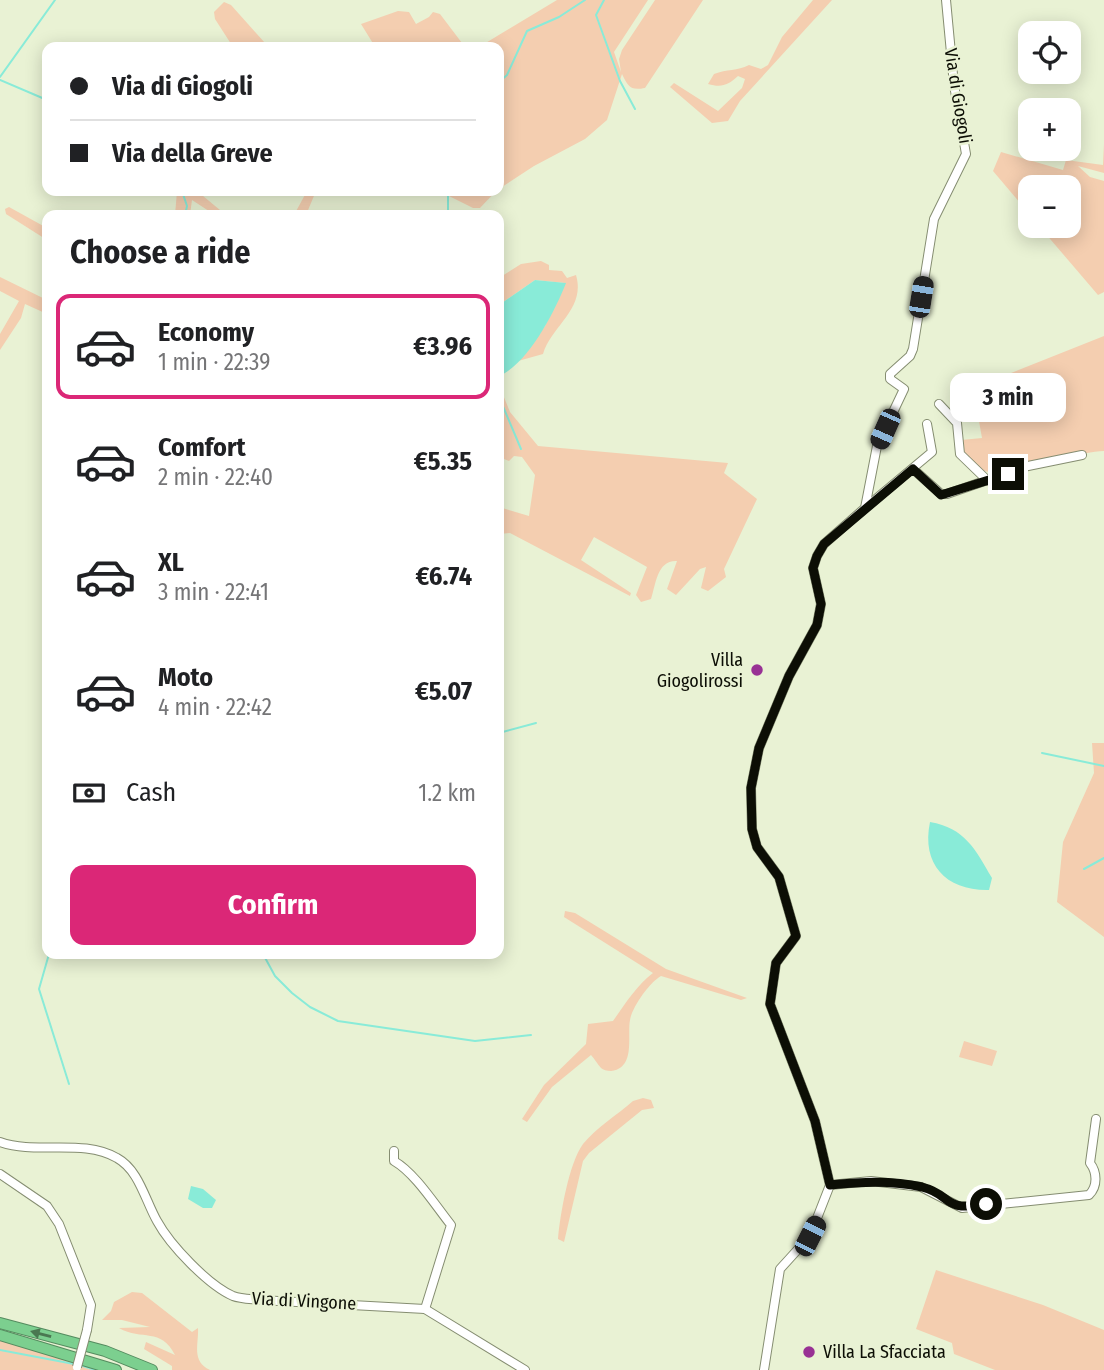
<!DOCTYPE html>
<meta charset="utf-8">
<style>
body{margin:0;font-family:"Fira Sans Condensed",sans-serif;background:#f6f6f6;color:#202124;height:100vh;display:flex;flex-direction:column;font-size:26px;white-space:nowrap}
*{box-sizing:border-box;margin:0}
p{font-size:23px;color:#757577}
.icon{flex:none;width:38px;height:38px;fill:none;stroke:currentColor;stroke-width:2;stroke-linecap:round;stroke-linejoin:round}
.map{position:relative;flex:1;overflow:hidden}
.drawer{position:absolute;left:42px;top:210px;width:462px;height:749px;display:flex;flex-direction:column;background:#fff;border-radius:14px;box-shadow:0 4px 18px #0003}
.drawer>*{flex:none}
.guide{position:absolute;left:42px;top:42px;width:462px;height:154px;border-radius:14px;box-shadow:0 4px 18px #0003;display:grid;align-content:center;height:154px;padding:0 28px;background:#fff}
.fabs{position:absolute;left:1018px;top:21px;display:grid;gap:14px}
.fabs a{display:grid;place-items:center;width:63px;height:63px;border-radius:14px;background:#fff;box-shadow:0 4px 18px #0003;font-size:35px}
.end{position:absolute;width:32px;height:32px;margin:-16px;border:9px solid #0c0e05;background:#fff;box-shadow:0 0 0 4px #fff}
.from{border-radius:50%}
.bubble{position:absolute;height:49px;border-radius:14px;background:#fff;box-shadow:0 4px 18px #0003;font-size:23px;font-weight:700;line-height:49px;text-align:center}
.car{position:absolute;width:21px;height:42px;margin:-21px -10px;border-radius:9px;box-shadow:0 0 5px 2px #0007;background:linear-gradient(#222 24%,#8ab4d8 0 40%,#222 0 76%,#8ab4d8 0 86%,#222 0)}
.guide b{display:flex;align-items:center;gap:24px;height:66px;font-size:26px}
.guide b+b{border-top:2px solid #e0e0e0}
.guide i{width:18px;height:18px;background:#202124}
ul{padding:0;list-style:none}
li{display:flex;align-items:center;gap:21px;height:105px;margin:0 14px 10px;padding:0 14px;border:4px solid transparent;border-radius:14px}
li div{flex:1}
li b{display:block;font-size:26px}
li em{font-style:normal;font-weight:700}
li.selected{border-color:#db2777}
li>.icon{width:63px;height:63px;stroke-width:1.5}
h2{padding:0 28px;font-size:32px;line-height:84px}
.pay{display:flex;align-items:center;gap:18px;height:77px;padding:0 28px;font-size:26px}
.pay p{margin-inline-start:auto}
.cta{display:flex;gap:14px;margin-top:auto;padding:14px 28px}
.cta a{flex:1;height:80px;border-radius:14px;background:#db2777;color:#fff;font-size:28px;font-weight:700;line-height:80px;text-align:center}
.map>svg:first-child{display:block}
</style>
<div class="map">
<svg width="1104" height="1370" viewBox="0 0 1104 1370">
<rect width="100%" height="100%" fill="#e9f2d4"/>
<!-- green -->
<g fill="#f4ceb0">
<path d="M557,0h91l-34,52 7,20 -2,-13 3,-9 33,-50h48l-58,88c-15,3 -17,-2 -23,-14l-15,46 -22,19 -51,27 -35,23v-142h-20z"/>
<path d="M813,0h19l-92,101 -12,20 -16,2 -42,-36 4,-4 44,28 24,-23 3,-9 -7,-3c-10,9 -16,12 -30,8l6,-10c13,-5 23,-3 35,-9l12,4 7,-4 14,-28z"/>
<path d="M224,2l7,3 34,38 -2,4h-30l-18,-28 -1,-7z"/>
<path d="M398,11l11,1 7,12 13,-7 4,-5 7,2 25,33h-93l2,-2 -13,-21z"/>
<path d="M1104,144v29l-26,-7 12,11 14,4v111l-6,3 -59,-69h30v-39h-38v29l-38,-45 8,-19 62,18 3,-10 37,5z"/>
<path d="M177,191h20l29,24h-11l-23,-15 -2,15h-15z"/>
<path d="M307,191h9l-10,24h-12z"/>
<path d="M439,191h57l-16,17h-7z"/>
<path d="M9,207l38,21v12l-41,-26 -1,-5z"/>
<path d="M541,261l8,4v5l13,1 5,7 9,-3c10,34 -24,50 -33,79l-25,7 27,-35 20,-43 -30,-3 -36,25v-27l22,-14z"/>
<path d="M0,277l47,23v14l-22,-10 -4,14 -21,32v-16l19,-33 -19,-10z"/>
<path d="M1104,336v115c-33,1 -96,29 -123,19 -13,-4 -18,-18 -20,-30l21,-2 -9,-50z"/>
<path d="M499,385l11,27 28,34 190,17 -4,10 33,26 -33,70 2,8 -18,14 -7,-3 5,-21 -6,2 -24,26 -9,-6 10,-28c-20,-1 -21,23 -26,38l-10,3 -5,-7 11,-28 -53,-30 -13,23 50,33 -1,3 -120,-63 -11,1v-27l30,9 6,-41 -13,-18 -8,-1 -5,5 -10,-4z"/>
<path d="M1092,743h12v194l-47,-35 6,-60 31,-69z"/>
<path d="M565,911l10,2 91,56 81,29 -6,2 -80,-24c-11,6 -29,31 -31,44 -3,16 6,48 -19,51 -4,0 -8,-1 -10,-3 -4,-4 -6,-9 -10,-13l-39,32 -25,35 -5,-3 22,-34 42,-41 2,-20 25,-3c12,-17 24,-36 40,-48l-89,-56z"/>
<path d="M964,1041l33,10 -5,15 -33,-9z"/>
<path d="M643,1098l8,2 3,8 -12,2 -53,43 -6,8 -19,81 -6,-3c2,-24 11,-76 25,-95 13,-16 34,-29 50,-43z"/>
<path d="M936,1270l107,35 61,25v40h-109l-41,-16 -2,-11 -36,-14z"/>
<path d="M132,1292l10,1 50,39 6,-4c1,16 -7,33 12,42h-38v-4l-28,-17 2,-7 29,13c-14,-28 -33,-14 -56,-27l31,-1 -28,-7h-20l9,-9 3,-9z"/>
<path d="M0,1339l108,31h-108z"/>
</g>
<!-- water -->
<g fill="#89ebd8">
<path d="M535,280l31,3c-11,28 -38,81 -67,93v-71z"/>
<path d="M930,822c35,6 45,27 62,56l-3,12c-42,1 -68,-25 -59,-68z"/>
<path d="M191,1186l12,3 13,11 -4,8h-9l-15,-9z"/>
</g>
<g fill="none" stroke-linecap="round" stroke-linejoin="round">
<!-- stream -->
<g stroke="#89ebd8" stroke-width="2">
<path d="M604,0l-8,15 24,66 15,28"/>
<path d="M0,77l55,-77"/>
<path d="M0,80l47,20"/>
<path d="M499,82l8,-7 20,-44 32,-14 26,-17"/>
<path d="M182,191l5,15 -2,9"/>
<path d="M448,191v24"/>
<path d="M499,397l22,52"/>
<path d="M499,733l37,-10"/>
<path d="M1042,753l62,13"/>
<path d="M1084,869l20,-11"/>
<path d="M49,954l-10,35 30,95"/>
<path d="M263,954l12,22 17,17 18,14 28,14 137,20 56,-6"/>
<path d="M0,1350l74,14"/>
<path d="M80,1365l15,5"/>
</g>
<!-- minor casing -->
<g stroke="#858d71" stroke-width="10">
<g id="minor">
<path d="M939,404l18,19 3,31 28,27"/>
<path d="M913,469l28,25h6l81,-28 54,-11"/>
<path d="M865,508l67,-56 -5,-28"/>
<path d="M0,1142c36,13 83,-4 117,16 22,12 28,42 40,63 13,24 51,64 76,75 8,3 19,3 27,4l165,9 100,61"/>
<path d="M394,1151v10c21,12 41,44 57,64l-26,84"/>
<path d="M0,1174l47,32 12,18 32,81 -4,25"/>
<path d="M830,1185l41,-4 50,6 41,21 127,-13c9,-9 8,-23 1,-32l6,-44"/>
<path d="M764,1370l16,-101 30,-33 20,-51 -15,-64 -45,-117 6,-41 20,-27 -17,-59 -22,-30 -5,-18 -1,-41 8,-40 30,-72 28,-51 4,-21 -8,-36 4,-12 7,-12 41,-36 12,-62 27,-57 -14,-10v-5l20,-18 3,-7 21,-130 32,-65 -12,-69 -8,-85"/>
</g>
</g>
<!-- highway casing -->
<g stroke="#558b5f" stroke-width="12">
<g id="highway">
<path d="M0,1323l105,28 47,19"/>
<path d="M0,1335l116,35"/>
</g>
</g>
<!-- minor -->
<use href="#minor" stroke="#fff" stroke-width="8"/>
<!-- highway -->
<use href="#highway" stroke="#7ccf8f" stroke-width="10"/>
<!-- minor-bridge casing -->
<g stroke="#858d71" stroke-width="10" stroke-linecap="butt">
<path id="minor-bridge" d="M77,1367l10,-37"/>
</g>
<!-- minor-bridge -->
<use href="#minor-bridge" stroke="#fff" stroke-width="8"/>
</g>
<!-- one-way arrows -->
<defs><path id="oneway-solid" d="M-6-.8H1V-3.2L6.5 0L1 3.2V.8H-6Z" transform="scale(1.75)"/></defs>
<use fill="#4a7851" href="#oneway-solid" transform="translate(41 1334) rotate(-165)"/>
<g fill="none" stroke-linecap="round" stroke-linejoin="round">
<!-- route -->
<path stroke="#0c0e05" stroke-width="9" d="M986,1204c-46,8 -32,-9 -64,-17 -31,-7 -62,-5 -92,-2l-15,-64 -45,-117 6,-41 20,-27 -17,-59 -22,-30 -5,-18 -1,-41 8,-40 30,-72 28,-51 4,-21 -8,-36 4,-12 7,-12 89,-75 28,26 67,-21"/>
</g>
<!-- markers -->
<g fill="#983194" stroke="#e9f2d4" stroke-width="2.5">
<circle cx="757" cy="670" r="7"/>
<circle cx="809" cy="1352" r="7"/>
</g>
<g text-anchor="middle" stroke-width="5" stroke-linejoin="round" paint-order="stroke">
<!-- street labels -->
<g font-size="18" fill="#0c0e05" stroke="#e9f2d4">
<text transform="translate(958 96) rotate(81)" y="6">Via di Giogoli</text>
<text transform="translate(304 1301) rotate(3)" y="6">Via di Vingone</text>
</g>
<!-- poi labels -->
<g font-size="18" fill="#0c0e05" stroke="#e9f2d4" text-anchor="end">
<text x="743" y="666">Villa<tspan x="743" dy="21">Giogolirossi</tspan></text>
<text x="823" y="1358" text-anchor="start">Villa La Sfacciata</text>
</g>
</g>
</svg>
<div class="fabs">
<a><svg class="icon" aria-label="locate" viewBox="0 0 24 24"><circle cx="12" cy="12" r="6"/><path d="M12 2v4M12 18v4M2 12h4M18 12h4"/></svg></a>
<a>+</a>
<a>−</a>
</div>
<i class="end from" style="left:986px;top:1204px"></i>
<i class="end" style="left:1008px;top:474px"></i>
<div class="bubble" style="left:950px;top:373px;width:116px">3 min</div>
<i class="car" style="left:921px;top:297px;rotate:9deg"></i>
<i class="car" style="left:885px;top:429px;rotate:204deg"></i>
<i class="car" style="left:810px;top:1236px;rotate:27deg"></i>
<div class="guide">
<b><i class="from"></i>Via di Giogoli</b>
<b><i></i>Via della Greve</b>
</div>
<section class="drawer">
<h2>Choose a ride</h2>
<ul>
<li class="selected"><svg class="icon" aria-label="car" viewBox="0 0 24 24"><path d="M5 17H2v-5l4-1 3-4h7l3 4 3 1v5h-3M9 17h6M6 11h13"/><circle cx="7" cy="17" r="2"/><circle cx="17" cy="17" r="2"/></svg><div><b>Economy</b><p>1 min · 22:39</p></div><em>€3.96</em></li>
<li><svg class="icon" aria-label="car" viewBox="0 0 24 24"><path d="M5 17H2v-5l4-1 3-4h7l3 4 3 1v5h-3M9 17h6M6 11h13"/><circle cx="7" cy="17" r="2"/><circle cx="17" cy="17" r="2"/></svg><div><b>Comfort</b><p>2 min · 22:40</p></div><em>€5.35</em></li>
<li><svg class="icon" aria-label="car" viewBox="0 0 24 24"><path d="M5 17H2v-5l4-1 3-4h7l3 4 3 1v5h-3M9 17h6M6 11h13"/><circle cx="7" cy="17" r="2"/><circle cx="17" cy="17" r="2"/></svg><div><b>XL</b><p>3 min · 22:41</p></div><em>€6.74</em></li>
<li><svg class="icon" aria-label="car" viewBox="0 0 24 24"><path d="M5 17H2v-5l4-1 3-4h7l3 4 3 1v5h-3M9 17h6M6 11h13"/><circle cx="7" cy="17" r="2"/><circle cx="17" cy="17" r="2"/></svg><div><b>Moto</b><p>4 min · 22:42</p></div><em>€5.07</em></li>
</ul>
<div class="pay"><svg class="icon" aria-label="cash" viewBox="0 0 24 24"><path d="M3 7h18v10H3z"/><circle cx="12" cy="12" r="2"/></svg>Cash<p>1.2 km</p></div>
<div class="cta"><a>Confirm</a></div>
</section>
</div>
